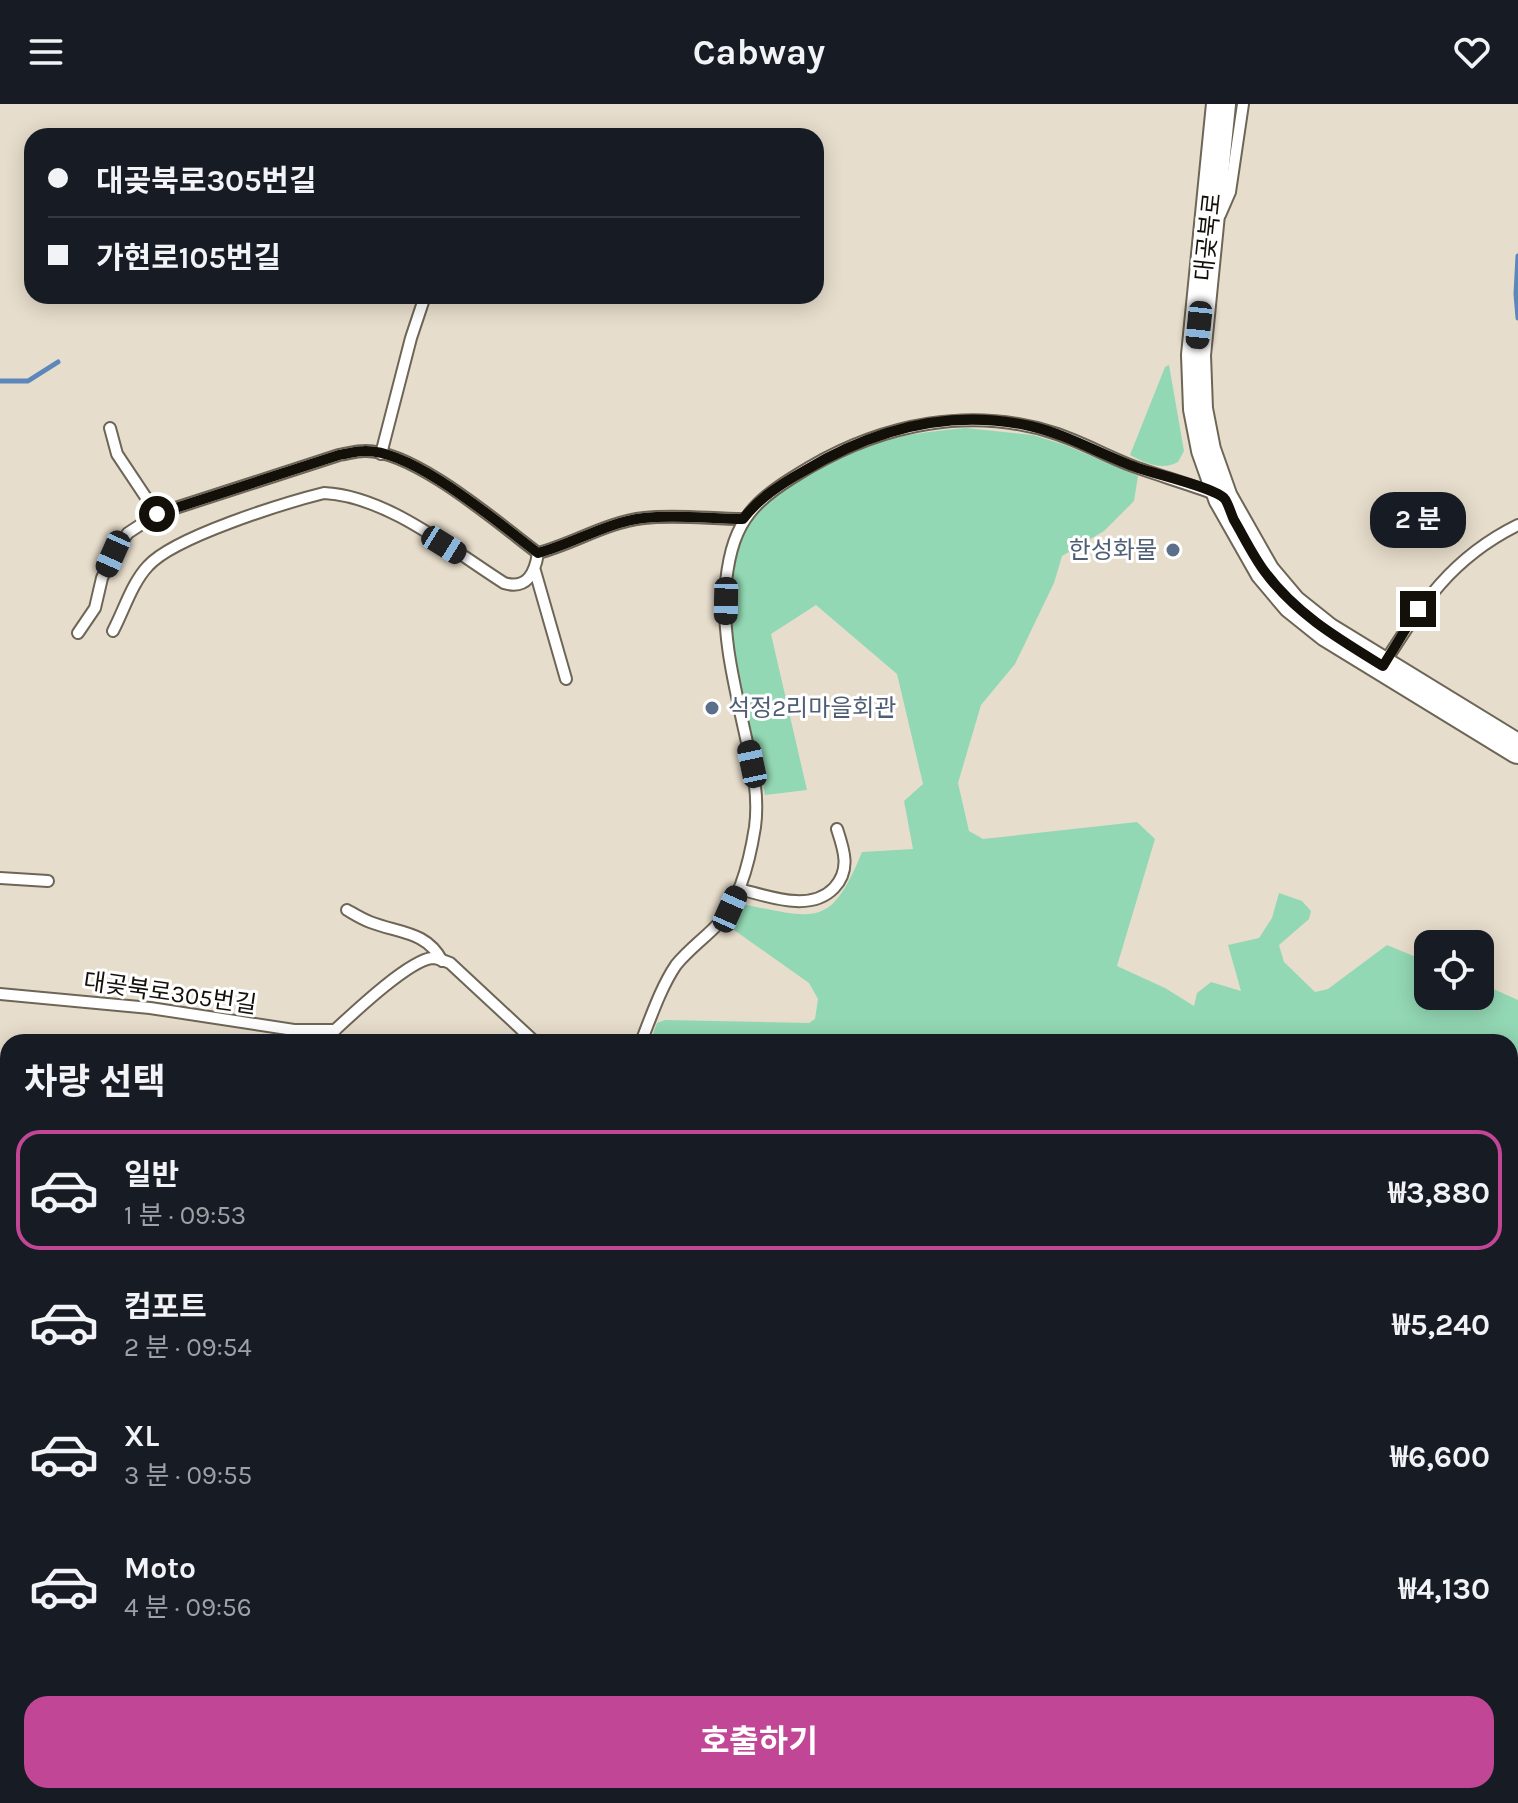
<!DOCTYPE html>
<html lang="ko">
<meta charset="utf-8">
<style>
body{margin:0;font-family:Karla,"Noto Sans KR",sans-serif;background:#242831;color:#f1f3f6;height:100vh;display:flex;flex-direction:column;font-size:30px;white-space:nowrap}
*{box-sizing:border-box;margin:0}
p{font-size:26px;color:#9ea1a6}
.icon{flex:none;width:44px;height:44px;fill:none;stroke:currentColor;stroke-width:2;stroke-linecap:round;stroke-linejoin:round}
.map{position:relative;flex:1;overflow:hidden}
.side{position:absolute;left:0px;top:930px;width:1518px;height:770px;display:flex;flex-direction:column;background:#171b24;border-radius:24px 24px 0 0;box-shadow:0 4px 20px #0003}
.side>*{flex:none}
.hud{position:absolute;left:24px;top:24px;width:800px;height:176px;border-radius:24px;box-shadow:0 4px 20px #0003;display:grid;align-content:center;height:176px;padding:0 24px;background:#171b24}
.fabs{position:absolute;left:1414px;top:826px;display:grid;gap:16px}
.fabs a{display:grid;place-items:center;width:80px;height:80px;border-radius:16px;background:#171b24;box-shadow:0 4px 20px #0003;font-size:40px}
.end{position:absolute;width:36px;height:36px;margin:-18px;border:10px solid #130f09;background:#fff;box-shadow:0 0 0 4px #fff}
.from{border-radius:50%}
.bubble{position:absolute;height:56px;border-radius:24px;background:#171b24;box-shadow:0 4px 20px #0003;font-size:26px;font-weight:700;line-height:56px;text-align:center}
.car{position:absolute;width:24px;height:48px;margin:-24px -12px;border-radius:10px;box-shadow:0 0 6px 2px #0007;background:linear-gradient(#222 24%,#8ab4d8 0 40%,#222 0 76%,#8ab4d8 0 86%,#222 0)}
.hud b{display:flex;align-items:center;gap:28px;height:76px;font-size:30px}
.hud b+b{border-top:2px solid #363941}
.hud i{width:20px;height:20px;background:#f1f3f6}
ul{padding:0;list-style:none}
li{display:flex;align-items:center;gap:24px;height:120px;margin:0 16px 12px;padding:0 8px;border:4px solid transparent;border-radius:24px}
li div{flex:1}
li b{display:block;font-size:30px}
li em{font-style:normal;font-weight:700}
li.on{border-color:#c24696}
li>.icon{width:72px;height:72px;stroke-width:1.5}
h2{padding:0 24px;font-size:36px;line-height:96px}
.cta{display:flex;gap:16px;margin-top:auto;padding:16px 24px}
.cta a{flex:1;height:92px;border-radius:24px;background:#c24696;color:#fff;font-size:32px;font-weight:700;line-height:92px;text-align:center}
header{display:flex;justify-content:space-between;align-items:center;height:104px;padding:0 24px;background:#171b24;font-size:36px;font-weight:700}
.map>svg:first-child{display:block}
</style>
<header><svg class="icon" aria-label="menu" viewBox="0 0 24 24"><path d="M4 6h16M4 12h16M4 18h16"/></svg>Cabway<svg class="icon" aria-label="heart" viewBox="0 0 24 24"><path d="M12 20l-8-8c-3-5 5-10 8-4 3-6 11-1 8 4z"/></svg></header>
<div class="map">
<svg width="1518" height="1699" viewBox="0 0 1518 1699">
<rect width="100%" height="100%" fill="#e7ddcc"/>
<!-- green -->
<g fill="#93d8b4">
<path d="M1169,261l15,86 -6,11c-16,9 -33,1 -48,-7l35,-88z"/>
<path d="M966,324l67,7 32,10 73,31 -4,25 -30,30 -42,25 -8,27 -39,81 -34,41 -23,78 11,48 14,8 154,-17 18,17 -38,127 48,22 29,18 3,-13 14,-11 30,9 -13,-46 31,-7 13,-20 7,-25 23,8 9,10 -2,8 -30,26 5,17 31,30 13,-3 59,-44 41,17v34h52v-13l38,17v572l-8,-18v-512h-860l7,-19 8,-3 144,3 6,-4 3,-20 -9,-16 -82,-58 14,-21c75,14 89,26 121,-52l51,-3 -9,-48 19,-17 -26,-110 -81,-69 -45,29 36,156 -42,5c-7,-50 -27,-98 -32,-148 -4,-41 -2,-96 19,-132 8,-13 25,-22 37,-30 65,-42 101,-50 177,-57z"/>
<path d="M0,1309l8,1v382h339l11,7h-358z"/>
<path d="M705,1692h60c-18,7 -43,7 -60,0z"/>
<path d="M946,1692h189l1,7h-202z"/>
</g>
<g fill="none" stroke-linecap="round" stroke-linejoin="round">
<!-- stream -->
<g stroke="#5d87bb" stroke-width="5">
<path d="M1518,152l-2,38 2,24"/>
<path d="M0,277h28l30,-19"/>
</g>
<!-- lane casing -->
<g stroke="#6d6555" stroke-width="14">
<g id="lane">
<path d="M1220,111l10,-23 13,-88"/>
<path d="M110,324l7,26 40,60 182,-59c8,-1 17,-4 25,-4 49,-2 134,72 174,102 35,-9 69,-31 106,-35 32,-4 67,1 99,1"/>
<path d="M381,350l30,-116 14,-42"/>
<path d="M535,467l31,108"/>
<path d="M113,527c11,-21 19,-48 35,-65 26,-29 136,-63 176,-73 63,3 128,57 180,90 23,7 31,-10 34,-30"/>
<path d="M78,529l17,-25 7,-30 11,-24 15,-21 29,-19"/>
<path d="M1383,561c39,-61 68,-107 135,-140"/>
<path d="M0,774l48,3"/>
<path d="M739,785c29,7 71,24 95,-1 17,-18 10,-38 3,-59"/>
<path d="M347,806c7,4 15,9 23,12 28,11 57,9 72,39"/>
<path d="M0,890l150,14 144,22h41"/>
<path d="M322,938c21,-19 84,-81 110,-84 5,0 13,3 18,5l85,79"/>
<path d="M641,938c10,-25 20,-55 35,-77 13,-16 29,-27 43,-42 22,-24 31,-64 36,-96 4,-30 -2,-60 -9,-89 -11,-51 -25,-103 -20,-156 7,-65 30,-83 84,-115 74,-43 161,-61 244,-34 29,9 55,25 84,35 26,9 53,17 80,27"/>
<path d="M0,1035l8,1"/>
<path d="M1510,1509l8,34"/>
<path d="M1510,1633l8,-9"/>
<path d="M359,1692l13,7"/>
<path d="M383,1692l1,7"/>
<path d="M528,1692l13,7"/>
<path d="M836,1699l1,-7"/>
<path d="M1377,1699l17,-7"/>
</g>
</g>
<!-- street casing -->
<g stroke="#6d6555" stroke-width="24">
<path id="street" d="M1169,1692l1,7"/>
</g>
<!-- secondary casing -->
<g stroke="#6d6555" stroke-width="32">
<path id="secondary" d="M1221,0l-25,251 2,54 8,41 17,48 42,74 27,32 35,28 191,117"/>
</g>
<!-- lane -->
<use href="#lane" stroke="#fff" stroke-width="10"/>
<!-- street -->
<use href="#street" stroke="#fff" stroke-width="20"/>
<!-- secondary -->
<use href="#secondary" stroke="#fff" stroke-width="28"/>
</g>
<g fill="none" stroke-linecap="round" stroke-linejoin="round">
<!-- route -->
<path stroke="#130f09" stroke-width="10" d="M157,410l182,-59c8,-1 17,-4 25,-4 49,-2 134,72 174,102 35,-9 69,-31 106,-35 32,-4 67,1 99,1 16,-21 38,-35 61,-48 70,-42 145,-63 226,-45 39,9 71,29 108,42 17,6 74,19 86,30 4,4 7,16 10,22 10,17 19,36 31,52 31,42 74,67 118,94l35,-57"/>
</g>
<!-- markers -->
<g fill="#5c6f8a" stroke="#fff" stroke-width="3">
<circle cx="1173" cy="446" r="8"/>
<circle cx="712" cy="604" r="8"/>
</g>
<g text-anchor="middle" stroke-width="6" stroke-linejoin="round" paint-order="stroke">
<!-- street labels -->
<g font-size="24" fill="#130f09" stroke="#fff">
<text transform="translate(1208 133) rotate(-84)" y="8">대곶북로</text>
<text transform="translate(170 889) rotate(8)" y="8">대곶북로305번길</text>
</g>
<!-- service labels -->
<g font-size="24" fill="#4e5e75" stroke="#fff" text-anchor="end">
<text x="1157" y="454">한성화물</text>
<text x="728" y="612" text-anchor="start">석정2리마을회관</text>
</g>
</g>
</svg>
<div class="fabs">
<a><svg class="icon" aria-label="locate" viewBox="0 0 24 24"><circle cx="12" cy="12" r="6"/><path d="M12 2v4M12 18v4M2 12h4M18 12h4"/></svg></a>
</div>
<i class="end from" style="left:157px;top:410px"></i>
<i class="end" style="left:1418px;top:505px"></i>
<div class="bubble" style="left:1370px;top:388px;width:96px">2 분</div>
<i class="car" style="left:1199px;top:221px;rotate:186deg"></i>
<i class="car" style="left:444px;top:441px;rotate:122deg"></i>
<i class="car" style="left:113px;top:450px;rotate:204deg"></i>
<i class="car" style="left:726px;top:497px;rotate:181deg"></i>
<i class="car" style="left:752px;top:660px;rotate:348deg"></i>
<i class="car" style="left:730px;top:805px;rotate:24deg"></i>
<div class="hud">
<b><i class="from"></i>대곶북로305번길</b>
<b><i></i>가현로105번길</b>
</div>
<section class="side">
<h2>차량 선택</h2>
<ul>
<li class="on"><svg class="icon" aria-label="car" viewBox="0 0 24 24"><path d="M5 17H2v-5l4-1 3-4h7l3 4 3 1v5h-3M9 17h6M6 11h13"/><circle cx="7" cy="17" r="2"/><circle cx="17" cy="17" r="2"/></svg><div><b>일반</b><p>1 분 · 09:53</p></div><em>₩3,880</em></li>
<li><svg class="icon" aria-label="car" viewBox="0 0 24 24"><path d="M5 17H2v-5l4-1 3-4h7l3 4 3 1v5h-3M9 17h6M6 11h13"/><circle cx="7" cy="17" r="2"/><circle cx="17" cy="17" r="2"/></svg><div><b>컴포트</b><p>2 분 · 09:54</p></div><em>₩5,240</em></li>
<li><svg class="icon" aria-label="car" viewBox="0 0 24 24"><path d="M5 17H2v-5l4-1 3-4h7l3 4 3 1v5h-3M9 17h6M6 11h13"/><circle cx="7" cy="17" r="2"/><circle cx="17" cy="17" r="2"/></svg><div><b>XL</b><p>3 분 · 09:55</p></div><em>₩6,600</em></li>
<li><svg class="icon" aria-label="car" viewBox="0 0 24 24"><path d="M5 17H2v-5l4-1 3-4h7l3 4 3 1v5h-3M9 17h6M6 11h13"/><circle cx="7" cy="17" r="2"/><circle cx="17" cy="17" r="2"/></svg><div><b>Moto</b><p>4 분 · 09:56</p></div><em>₩4,130</em></li>
</ul>
<div class="cta"><a>호출하기</a></div>
</section>
</div>
